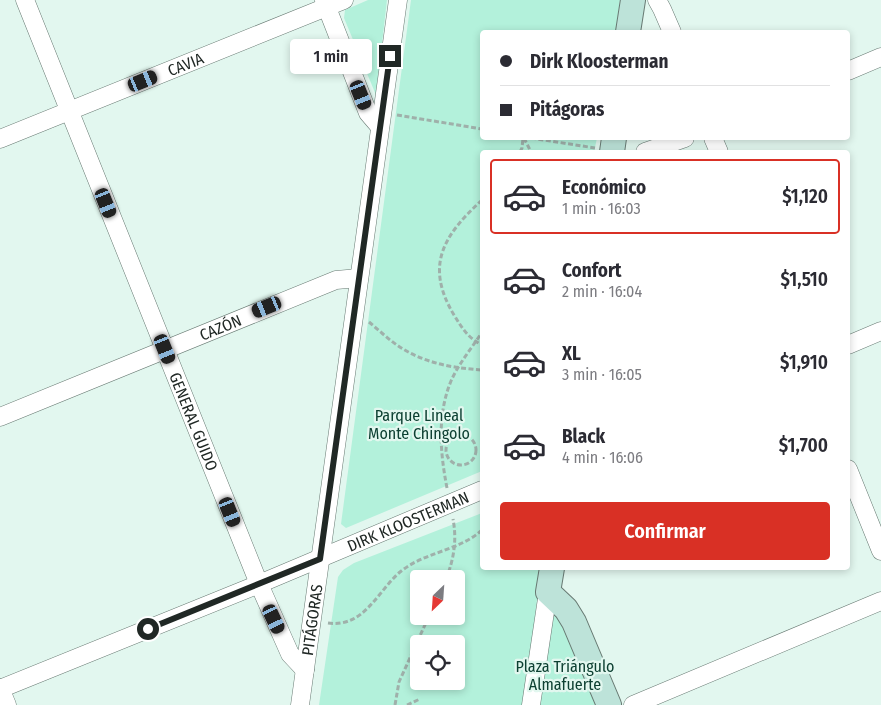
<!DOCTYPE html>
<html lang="es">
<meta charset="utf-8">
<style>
body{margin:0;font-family:"Fira Sans Condensed",sans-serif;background:#f7f7f7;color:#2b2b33;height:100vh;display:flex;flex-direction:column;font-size:19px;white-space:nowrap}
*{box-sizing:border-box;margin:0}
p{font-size:16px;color:#7c7c81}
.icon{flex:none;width:28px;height:28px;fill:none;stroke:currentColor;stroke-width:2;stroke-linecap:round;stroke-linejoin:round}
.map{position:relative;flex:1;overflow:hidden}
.sheet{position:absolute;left:480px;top:150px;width:370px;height:420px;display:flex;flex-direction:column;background:#fff;border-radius:5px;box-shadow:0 2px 8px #0003}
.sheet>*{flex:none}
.hud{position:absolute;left:480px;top:30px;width:370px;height:110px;border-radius:5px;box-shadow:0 2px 8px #0003;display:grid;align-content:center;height:110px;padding:0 20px;background:#fff}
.needle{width:32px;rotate:205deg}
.fabs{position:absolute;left:410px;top:570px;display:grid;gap:10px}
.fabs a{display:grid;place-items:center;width:55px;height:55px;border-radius:5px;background:#fff;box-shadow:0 2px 8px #0003;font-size:25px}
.end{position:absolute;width:22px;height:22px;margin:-11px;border:6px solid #202825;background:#fff;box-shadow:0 0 0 2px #fff}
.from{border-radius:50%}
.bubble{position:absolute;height:35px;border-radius:5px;background:#fff;box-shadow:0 2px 8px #0003;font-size:16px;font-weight:600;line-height:35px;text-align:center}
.car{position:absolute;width:15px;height:30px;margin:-15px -8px;border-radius:6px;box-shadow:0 0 4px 1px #0007;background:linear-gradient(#222 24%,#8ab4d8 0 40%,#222 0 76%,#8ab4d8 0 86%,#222 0)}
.hud b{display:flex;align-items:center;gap:18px;height:48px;font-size:19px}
.hud b+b{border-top:1px solid #e1e1e2}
.hud i{width:12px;height:12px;background:#2b2b33}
ul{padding:9px 0 0;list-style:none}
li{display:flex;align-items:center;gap:15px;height:75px;margin:0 10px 8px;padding:0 10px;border:2px solid transparent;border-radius:5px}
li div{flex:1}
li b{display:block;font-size:19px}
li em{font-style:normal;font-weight:600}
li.on{border-color:#d93025}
li>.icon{width:45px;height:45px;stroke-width:1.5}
.primary-button{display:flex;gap:10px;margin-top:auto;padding:10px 20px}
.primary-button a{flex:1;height:58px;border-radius:5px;background:#d93025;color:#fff;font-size:20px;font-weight:600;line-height:58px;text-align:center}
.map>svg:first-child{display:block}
</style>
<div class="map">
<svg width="881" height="705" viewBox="0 0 881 705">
<rect width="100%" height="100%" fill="#e2f7ef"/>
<!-- green -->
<g fill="#b3f1db" fill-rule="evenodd">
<path d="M368,0h19l-11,95 -32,-77 1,-8z"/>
<path d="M411,0h209l-4,32h-134v106h115l-3,14h-112v319l-136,57 -5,-4z"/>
<path d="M482,513v55h59l-17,137h-205l19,-128 5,-7 11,-7zM419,579h37v37h-37zM419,644h37v37h-37z"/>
<path d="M548,592l61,113h-78z"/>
</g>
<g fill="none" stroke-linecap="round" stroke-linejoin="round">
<!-- minor casing -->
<g stroke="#687a73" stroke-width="19">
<g id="minor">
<path id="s1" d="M25,0l234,584 31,70 15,16"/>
<path d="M324,0l44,113 12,14"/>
<path d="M657,0l5,9 10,23"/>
<path d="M848,71l33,-14"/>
<path d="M713,138l6,14"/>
<path id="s2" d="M0,139l344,-139"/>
<path d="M645,152l40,-14"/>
<path d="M848,345l33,-14"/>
<path id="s3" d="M0,417l336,-137 23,-2"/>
<path d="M848,469l33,82"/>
<path d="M0,688l7,17"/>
<path id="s4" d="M0,689l259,-105 223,-94"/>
<path id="s5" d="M300,705l98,-705"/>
<path d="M531,705l17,-113"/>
<path d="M633,705l248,-104"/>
</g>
</g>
<!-- secondary casing -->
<g stroke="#687a73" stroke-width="26">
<g id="secondary">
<path d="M628,32l5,-32"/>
<path d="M612,152l2,-14"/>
<path d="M552,568l-4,24 18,17 8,13 35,83"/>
</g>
</g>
<!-- path -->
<g stroke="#9fb0aa" stroke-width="3" stroke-dasharray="5 2.5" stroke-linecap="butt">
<path d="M397,115l85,14"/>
<path d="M524,138l7,14"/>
<path d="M531,138l64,10"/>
<path d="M582,138h5"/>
<path d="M520,152l2,-4 1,-10"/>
<path d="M482,200c-38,35 -58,65 -28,115 8,13 14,23 28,30"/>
<path d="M369,322c11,9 22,20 34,27 25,15 51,19 79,21"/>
<circle cx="461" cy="450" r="15"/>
<path d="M447,488c-7,-36 -10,-73 4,-107 8,-18 21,-33 31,-49"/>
<path d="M446,579c8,-20 11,-39 7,-60"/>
<path d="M328,623c36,5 49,-31 72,-51 24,-20 59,-21 82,-42"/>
<path d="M395,705l4,-23 30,-66"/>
<path d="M407,705l13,-6"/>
</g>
<!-- minor -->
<use href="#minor" stroke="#fff" stroke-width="18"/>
<!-- secondary -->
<use href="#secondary" stroke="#bde3d9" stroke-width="24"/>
</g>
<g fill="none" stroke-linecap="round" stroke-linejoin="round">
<!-- route -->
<path stroke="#202825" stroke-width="6" d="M148,629l172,-70 70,-503"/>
</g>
<g text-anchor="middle" stroke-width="4.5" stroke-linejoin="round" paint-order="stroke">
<!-- street labels -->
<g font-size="16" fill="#202825" stroke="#e2f7ef">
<text dy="6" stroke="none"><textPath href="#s2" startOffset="200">CAVIA</textPath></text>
<text dy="6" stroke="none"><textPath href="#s3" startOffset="238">CAZÓN</textPath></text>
<text dy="6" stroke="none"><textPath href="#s1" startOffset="454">GENERAL GUIDO</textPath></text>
<text dy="6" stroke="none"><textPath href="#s4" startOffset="441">DIRK KLOOSTERMAN</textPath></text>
<text dy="6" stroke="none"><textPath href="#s5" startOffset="86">PITÁGORAS</textPath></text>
</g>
<!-- park labels -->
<g font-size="16" fill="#0d4032" stroke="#e2f7ef">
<text x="419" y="421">Parque Lineal<tspan x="419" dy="18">Monte Chingolo</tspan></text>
<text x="565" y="672">Plaza Triángulo<tspan x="565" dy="18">Almafuerte</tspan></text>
</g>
</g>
</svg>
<div class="fabs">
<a><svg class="needle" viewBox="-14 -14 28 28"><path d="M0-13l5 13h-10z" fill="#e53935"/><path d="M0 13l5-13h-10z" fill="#7c7c81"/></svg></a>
<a><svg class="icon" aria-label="locate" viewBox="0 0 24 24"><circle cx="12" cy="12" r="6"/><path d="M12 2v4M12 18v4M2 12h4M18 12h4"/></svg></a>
</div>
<i class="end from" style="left:148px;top:629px"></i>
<i class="end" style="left:390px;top:56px"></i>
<div class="bubble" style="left:290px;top:39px;width:82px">1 min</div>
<i class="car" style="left:143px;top:81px;rotate:68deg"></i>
<i class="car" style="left:361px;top:95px;rotate:158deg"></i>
<i class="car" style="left:106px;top:203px;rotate:158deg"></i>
<i class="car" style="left:267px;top:307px;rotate:248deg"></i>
<i class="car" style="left:165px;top:349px;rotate:158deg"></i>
<i class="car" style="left:230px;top:512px;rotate:158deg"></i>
<i class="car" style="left:274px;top:619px;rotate:155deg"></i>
<div class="hud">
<b><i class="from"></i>Dirk Kloosterman</b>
<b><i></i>Pitágoras</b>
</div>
<section class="sheet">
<ul>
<li class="on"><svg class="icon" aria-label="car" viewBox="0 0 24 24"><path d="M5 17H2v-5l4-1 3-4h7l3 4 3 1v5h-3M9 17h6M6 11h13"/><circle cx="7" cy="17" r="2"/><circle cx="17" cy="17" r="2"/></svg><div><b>Económico</b><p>1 min · 16:03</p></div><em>$1,120</em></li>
<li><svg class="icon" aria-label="car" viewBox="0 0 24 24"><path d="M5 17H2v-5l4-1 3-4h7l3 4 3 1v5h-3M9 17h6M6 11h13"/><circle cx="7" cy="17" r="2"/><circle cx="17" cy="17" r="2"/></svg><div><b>Confort</b><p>2 min · 16:04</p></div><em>$1,510</em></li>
<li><svg class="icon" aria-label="car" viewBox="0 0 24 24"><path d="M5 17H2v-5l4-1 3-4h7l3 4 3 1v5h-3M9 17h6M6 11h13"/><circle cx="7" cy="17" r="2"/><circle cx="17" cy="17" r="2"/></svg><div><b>XL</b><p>3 min · 16:05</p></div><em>$1,910</em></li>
<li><svg class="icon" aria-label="car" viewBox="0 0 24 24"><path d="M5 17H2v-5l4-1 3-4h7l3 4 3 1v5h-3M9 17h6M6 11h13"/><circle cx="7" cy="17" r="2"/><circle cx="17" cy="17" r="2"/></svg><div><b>Black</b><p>4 min · 16:06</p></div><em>$1,700</em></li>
</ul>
<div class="primary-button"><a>Confirmar</a></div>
</section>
</div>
